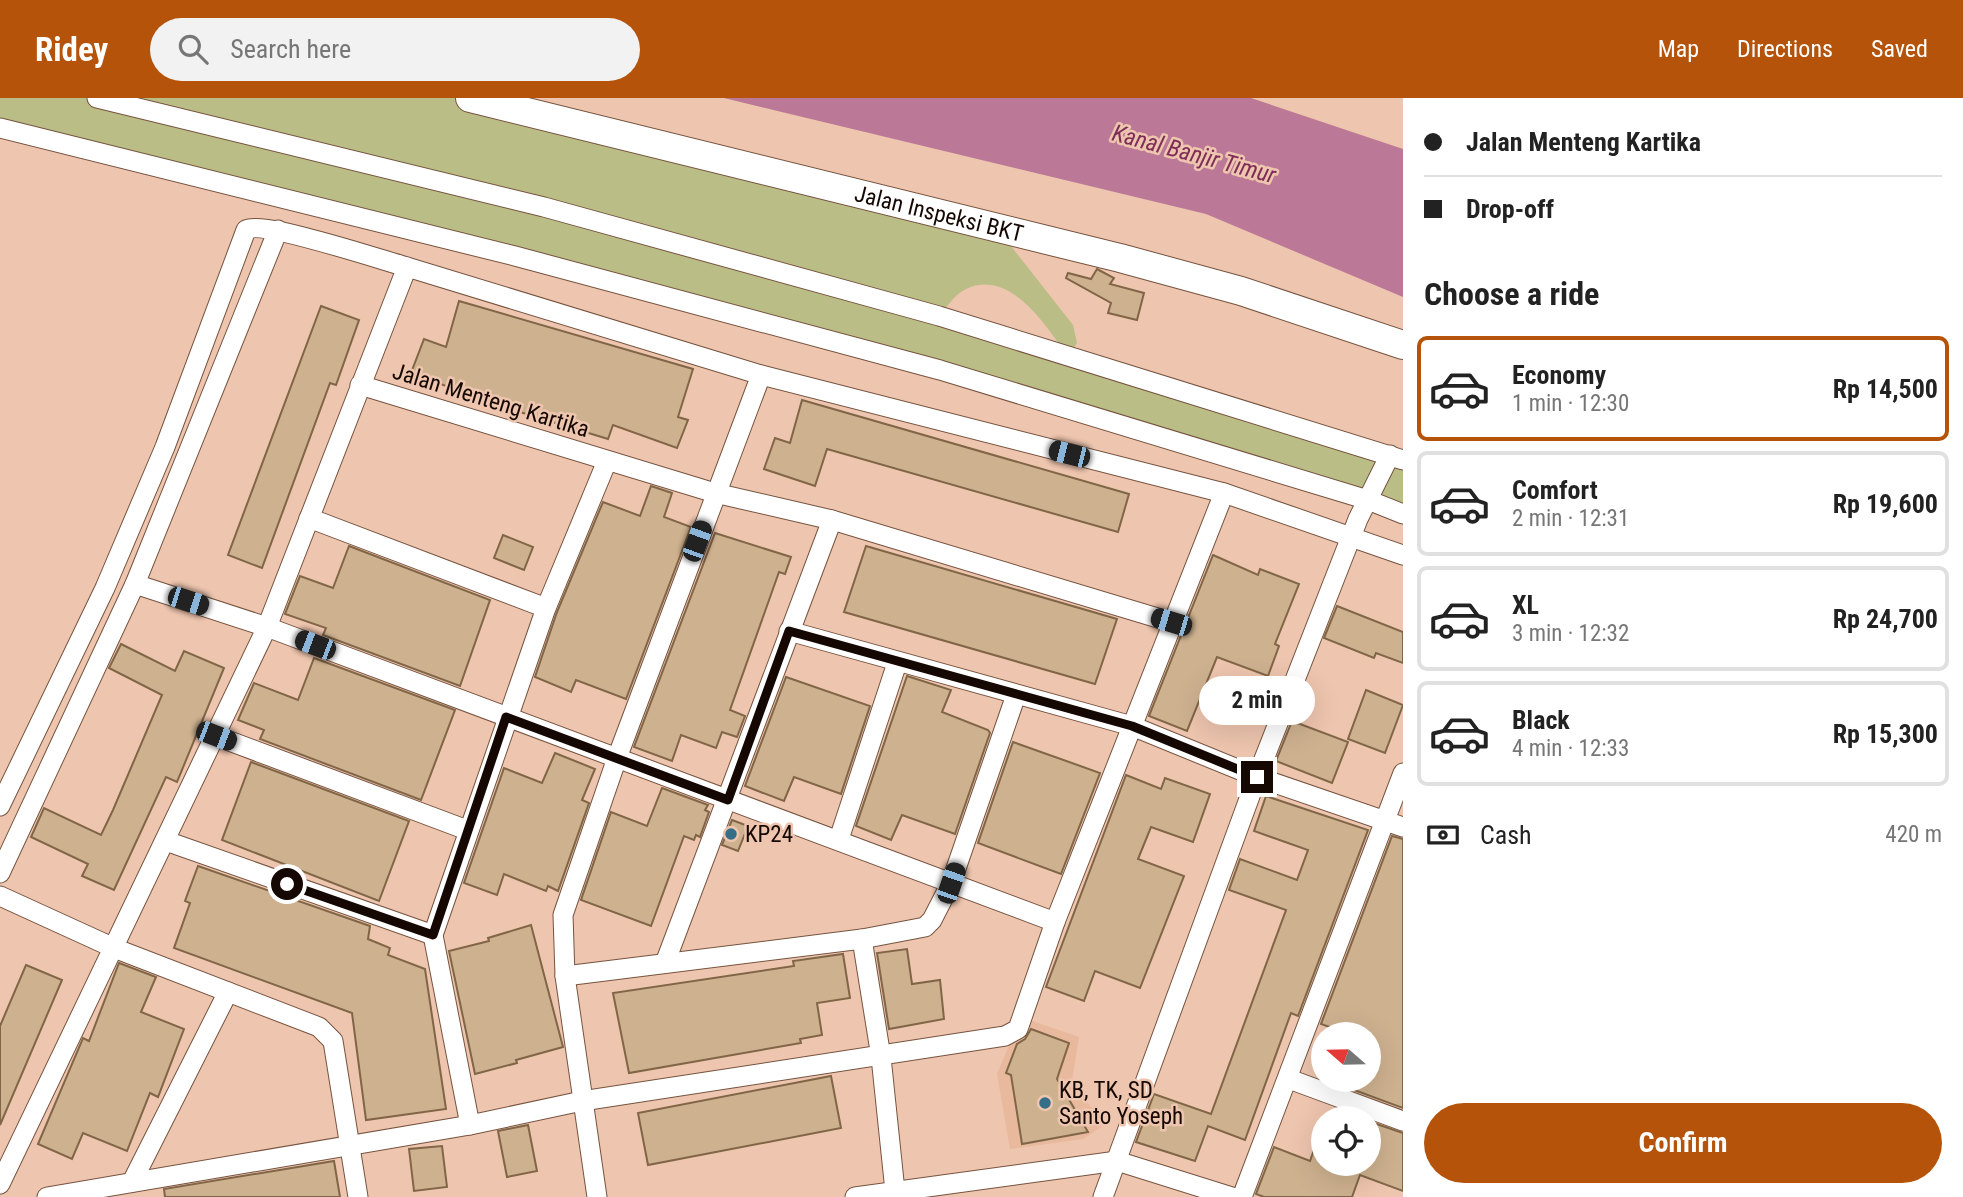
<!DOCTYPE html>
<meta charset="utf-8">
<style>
body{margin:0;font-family:"Roboto Condensed",sans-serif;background:#f2f2f2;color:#222;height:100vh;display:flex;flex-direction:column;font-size:26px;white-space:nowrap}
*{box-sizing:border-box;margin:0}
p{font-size:23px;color:#767676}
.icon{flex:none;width:38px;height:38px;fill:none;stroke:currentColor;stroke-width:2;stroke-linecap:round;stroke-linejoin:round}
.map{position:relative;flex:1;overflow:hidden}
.side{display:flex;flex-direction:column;background:#fff;width:560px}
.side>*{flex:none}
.guide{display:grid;align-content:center;height:154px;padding:0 21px;background:#fff}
.needle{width:46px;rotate:290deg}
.tools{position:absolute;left:1311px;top:924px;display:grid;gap:14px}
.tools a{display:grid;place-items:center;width:70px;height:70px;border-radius:50%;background:#fff;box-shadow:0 7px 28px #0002;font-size:35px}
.end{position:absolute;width:32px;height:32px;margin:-16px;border:9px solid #150803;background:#fff;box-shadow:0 0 0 4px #fff}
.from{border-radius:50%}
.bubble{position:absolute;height:49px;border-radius:24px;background:#fff;box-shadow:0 7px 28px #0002;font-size:23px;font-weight:700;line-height:49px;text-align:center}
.car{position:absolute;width:21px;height:42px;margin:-21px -10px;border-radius:9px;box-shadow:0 0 5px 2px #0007;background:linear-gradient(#222 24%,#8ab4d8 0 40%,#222 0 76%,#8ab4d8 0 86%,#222 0)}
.guide b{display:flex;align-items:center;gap:24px;height:66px;font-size:26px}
.guide b+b{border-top:2px solid #e0e0e0}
.guide i{width:18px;height:18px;background:#222}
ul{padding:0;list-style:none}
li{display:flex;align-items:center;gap:21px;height:105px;margin:0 14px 10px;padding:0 7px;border:4px solid #e0e0e0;border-radius:10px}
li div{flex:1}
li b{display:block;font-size:26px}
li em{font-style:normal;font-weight:700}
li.active{border-color:#b45309}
li>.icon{width:63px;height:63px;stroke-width:1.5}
h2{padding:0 21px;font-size:32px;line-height:84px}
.pay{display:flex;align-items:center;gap:18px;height:77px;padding:0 21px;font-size:26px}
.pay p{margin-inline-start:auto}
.cta{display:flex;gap:14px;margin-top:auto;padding:14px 21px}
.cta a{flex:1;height:80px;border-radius:42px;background:#b45309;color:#fff;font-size:28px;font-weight:700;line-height:80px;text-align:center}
header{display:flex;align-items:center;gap:42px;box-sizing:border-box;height:98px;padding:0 35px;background:#b45309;color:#fff}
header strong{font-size:33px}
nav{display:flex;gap:38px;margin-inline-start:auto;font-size:24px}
.search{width:490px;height:63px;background:#f2f2f2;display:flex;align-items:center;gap:18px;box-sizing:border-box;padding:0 24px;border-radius:38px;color:#767676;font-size:26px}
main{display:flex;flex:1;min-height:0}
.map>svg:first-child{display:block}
</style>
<header>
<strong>Ridey</strong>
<div class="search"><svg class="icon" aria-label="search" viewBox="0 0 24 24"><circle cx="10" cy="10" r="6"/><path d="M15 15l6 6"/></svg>Search here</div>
<nav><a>Map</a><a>Directions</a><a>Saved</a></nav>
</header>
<main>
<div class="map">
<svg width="1403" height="1099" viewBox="0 0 1403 1099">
<rect width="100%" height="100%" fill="#eec5ae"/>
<!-- built -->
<path fill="#e9b99e" d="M1021,919l58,20 -7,44 32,44 -21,14 -73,10 -13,-75z"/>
<!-- green -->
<path fill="#babd86" d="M0,0h465l531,129 77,98 4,18 -9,13c-22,-29 -57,-88 -102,-67 -11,5 -19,18 -27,27l464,150v45l-463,-141 -940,-242z"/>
<!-- water -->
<path fill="#bb7897" d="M724,0h527l152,51v148l-197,-83z"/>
<!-- building -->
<g fill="#ceb18f" stroke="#806647" stroke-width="2">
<path d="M1097,171l17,9 -4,6 34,9 -7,27 -29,-7 3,-10 -45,-25 2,-5 23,6z"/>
<path d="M459,203l234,68 -15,48 10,3 -11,28 -64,-23 -5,14 -111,-34 -86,-32 13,-34 22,8z"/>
<path d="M321,208l38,14 -23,65 -6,-2 -68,185 -34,-13z"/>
<path d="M802,302l327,94 -11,38 -291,-83 -12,37 -51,-17 11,-31 15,5z"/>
<path d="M651,388l21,7 -8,24 27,10 -65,172 -50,-19 -5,12 -36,-15 22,-65 46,-110 37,14z"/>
<path d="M715,435l76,24 -6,17 -6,-2 -49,138 15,6 -8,21 -15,-5 -6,16 -35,-13 -9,26 -38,-14z"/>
<path d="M503,437l30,12 -9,23 -30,-12z"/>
<path d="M349,448l141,54 -30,86 -137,-51 3,-7 -41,-14 15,-38 33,12z"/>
<path d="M866,448l251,73 -22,65 -251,-72z"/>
<path d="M1213,457l45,20 2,-6 39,15 -24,60 4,2 -11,30 -51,-19 -30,74 -38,-15z"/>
<path d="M1337,508l66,26v31l-27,-10 -2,5 -50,-20z"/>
<path d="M121,546l54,27 9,-20 40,17 -47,114 -11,-5 -52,113 -32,-14 6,-12 -57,-27 13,-29 57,27 12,-25 49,-115 -53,-27z"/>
<path d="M314,560l141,52 -34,90 -161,-61 4,-9 -26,-10 16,-37 44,17z"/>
<path d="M907,578l44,14 -9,22 46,18 2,3 -35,101 -53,-19 -11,25 -35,-14z"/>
<path d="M786,579l84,29 -29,88 -47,-17 -10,24 -39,-15z"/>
<path d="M1366,592l37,15 -18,48 -37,-14z"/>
<path d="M1292,623l56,21 -16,41 -56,-22z"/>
<path d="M1013,644l87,31 -39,101 -83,-31z"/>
<path d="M555,655l40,16 -13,31 7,3 -31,88 -10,-5 -2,5 -42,-17 -7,21 -33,-12 40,-115 38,15z"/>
<path d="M251,664l158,59 -30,80 -157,-61z"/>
<path d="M1126,677l35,14 4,-11 45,16 -17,48 -42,-15 -13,32 46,17 -44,112 -45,-17 -11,30 -38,-14z"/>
<path d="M662,690l46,17 -3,5 4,2 -9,25 -4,-2 -2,5 -10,-4 -33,90 -70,-26 30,-88 36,14z"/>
<path d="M1266,698l102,34 -70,186 -7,-3 -46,127 -37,-14 -13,35 -59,-19 18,-48 57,20 75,-204 -57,-20 11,-31 57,21 11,-30 -54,-19z"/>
<path d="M732,722l16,6 -10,25 -16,-6z"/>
<path d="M1392,738l11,3v269l-65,-24 1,-4h29v-46h-19l-28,-10z"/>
<path d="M198,768l172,60 -2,13 22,9 -2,7 37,14 21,140 -80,11 -14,-107 -178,-65 16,-45 -5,-2z"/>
<path d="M531,827l32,122 -47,13 1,3 -42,11 -26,-123 40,-10 -1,-3z"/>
<path d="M907,851l5,35 28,-4 4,39 -55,10 -12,-76z"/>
<path d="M843,856l7,44 -33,5 5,32 -22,4 1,4 -172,30 -16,-80 181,-27 -1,-5z"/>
<path d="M119,865l37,14 -15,35 43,17 -26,68 -8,-4 -23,58 -44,-18 -11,26 -34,-15 45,-106 6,3z"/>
<path d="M26,867l36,15 -62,145v-99z"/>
<path d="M1031,931l38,14 -12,36 31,53 -66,12 -11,-69 -5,-2 11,-29 8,-5z"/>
<path d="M831,978l10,52 -193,37 -10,-52z"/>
<path d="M1368,1023l35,12v58l-43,-16 -8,22h-88l-8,-3 18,-47 36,14 11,-31 2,34h45z"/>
<path d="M528,1027l9,46 -30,6 -9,-46z"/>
<path d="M442,1048l5,41 -33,4 -5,-42z"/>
<path d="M334,1063l6,36h-175l-1,-8z"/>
</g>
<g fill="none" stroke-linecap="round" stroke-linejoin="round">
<!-- street casing -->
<g stroke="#76533f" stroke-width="21">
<g id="street">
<path d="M97,0l447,109 395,109 464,144"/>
<path d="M0,30l515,128 425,114 428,130 35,14"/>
<path d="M360,287l355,108 117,27 339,102"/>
<path d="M309,420l237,90"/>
<path d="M135,486l132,43 788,295"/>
<path d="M789,533l343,95 125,51 146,50"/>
<path d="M216,638l251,94"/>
<path d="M0,708l105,-218 60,-141 81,-217c15,-10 136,30 161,37"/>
<path d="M839,741l58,-176"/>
<path d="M166,743l267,94"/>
<path d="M0,775l135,-289 143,-354"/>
<path d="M0,798l114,52 205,79 14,14 25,156"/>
<path d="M862,841l19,118 14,134"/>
<path d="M665,865l167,-443"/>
<path d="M565,878l297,-37 63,-12 7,-7 19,-37 65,-188"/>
<path d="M1289,981l114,42"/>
<path d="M470,1027l-37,-190 113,-327 61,-147"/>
<path d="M132,1084l96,-190"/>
<path d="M0,1086l267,-557 140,-360 354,108 463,118 179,62"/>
<path d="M47,1099l423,-72 112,-24 423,-65 13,-7 37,-107 169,-429"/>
<path d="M597,1099l-32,-221 -2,-61 54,-157 144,-383"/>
<path d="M855,1099l262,-36 115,36"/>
<path d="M1103,1099l154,-420 101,-258 32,-64"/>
<path d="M1242,1099l161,-424"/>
</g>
</g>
<!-- secondary casing -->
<g stroke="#76533f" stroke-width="30">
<g id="secondary">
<path id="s1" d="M470,0l650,160 121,33 162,54"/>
</g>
</g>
<!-- street -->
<use href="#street" stroke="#fff" stroke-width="19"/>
<!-- secondary -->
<use href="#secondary" stroke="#fff" stroke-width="28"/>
</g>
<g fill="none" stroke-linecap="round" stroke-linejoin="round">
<!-- route -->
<path stroke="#150803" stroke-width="9" d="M287,786l146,51 73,-218 222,83 61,-169 343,95 125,51"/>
</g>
<!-- markers -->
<g fill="#366e88" stroke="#eec5ae" stroke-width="2.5">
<circle cx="731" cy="736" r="7"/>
<circle cx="1045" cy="1005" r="7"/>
</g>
<g text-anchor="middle" stroke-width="5" stroke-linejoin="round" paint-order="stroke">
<!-- street labels -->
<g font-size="23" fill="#150803" stroke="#eec5ae">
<text dy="8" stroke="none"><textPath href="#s1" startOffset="483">Jalan Inspeksi BKT</textPath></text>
<text transform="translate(491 302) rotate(17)" y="8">Jalan Menteng Kartika</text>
</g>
<!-- poi labels -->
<g font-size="23" fill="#150803" stroke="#eec5ae" text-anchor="start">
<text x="745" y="744">KP24</text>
<text x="1059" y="1000">KB, TK, SD<tspan x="1059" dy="26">Santo Yoseph</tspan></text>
</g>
<!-- water labels -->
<g font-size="24" font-style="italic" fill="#7e2d58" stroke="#eec5ae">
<text transform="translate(1194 56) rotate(15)" y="8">Kanal Banjir Timur</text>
</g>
</g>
</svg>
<div class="tools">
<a><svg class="needle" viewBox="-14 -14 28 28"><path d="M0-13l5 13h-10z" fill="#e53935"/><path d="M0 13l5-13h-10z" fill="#767676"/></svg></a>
<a><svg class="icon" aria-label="locate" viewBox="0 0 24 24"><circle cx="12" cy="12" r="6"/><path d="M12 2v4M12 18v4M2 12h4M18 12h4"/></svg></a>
</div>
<i class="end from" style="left:287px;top:786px"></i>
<i class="end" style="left:1257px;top:679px"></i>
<div class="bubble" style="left:1199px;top:578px;width:116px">2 min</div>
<i class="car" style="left:1069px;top:356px;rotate:284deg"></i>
<i class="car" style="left:697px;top:443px;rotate:20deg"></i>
<i class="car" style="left:188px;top:503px;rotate:108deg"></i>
<i class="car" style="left:1171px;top:524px;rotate:287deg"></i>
<i class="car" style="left:315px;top:547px;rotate:291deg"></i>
<i class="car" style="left:216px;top:638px;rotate:111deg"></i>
<i class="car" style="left:951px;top:785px;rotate:19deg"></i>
</div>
<section class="side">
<div class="guide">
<b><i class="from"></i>Jalan Menteng Kartika</b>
<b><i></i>Drop-off</b>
</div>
<h2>Choose a ride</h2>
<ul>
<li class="active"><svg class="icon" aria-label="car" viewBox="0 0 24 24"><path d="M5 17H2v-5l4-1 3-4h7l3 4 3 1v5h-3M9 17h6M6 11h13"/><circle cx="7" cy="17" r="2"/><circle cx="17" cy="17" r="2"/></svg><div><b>Economy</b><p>1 min · 12:30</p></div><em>Rp 14,500</em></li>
<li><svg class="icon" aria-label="car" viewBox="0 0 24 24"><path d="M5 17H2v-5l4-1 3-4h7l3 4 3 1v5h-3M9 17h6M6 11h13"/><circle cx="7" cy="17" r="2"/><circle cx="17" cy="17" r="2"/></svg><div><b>Comfort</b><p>2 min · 12:31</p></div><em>Rp 19,600</em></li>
<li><svg class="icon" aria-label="car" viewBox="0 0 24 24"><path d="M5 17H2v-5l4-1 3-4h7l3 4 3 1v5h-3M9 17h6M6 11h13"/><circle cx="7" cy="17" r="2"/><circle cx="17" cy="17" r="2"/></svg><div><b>XL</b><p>3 min · 12:32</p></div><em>Rp 24,700</em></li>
<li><svg class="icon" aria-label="car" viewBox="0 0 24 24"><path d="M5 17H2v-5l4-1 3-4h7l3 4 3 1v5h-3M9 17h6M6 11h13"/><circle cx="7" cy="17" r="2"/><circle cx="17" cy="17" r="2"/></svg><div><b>Black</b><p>4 min · 12:33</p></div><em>Rp 15,300</em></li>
</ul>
<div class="pay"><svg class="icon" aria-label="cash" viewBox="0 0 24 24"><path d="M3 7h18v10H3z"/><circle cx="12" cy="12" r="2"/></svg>Cash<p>420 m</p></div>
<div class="cta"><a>Confirm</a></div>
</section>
</main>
